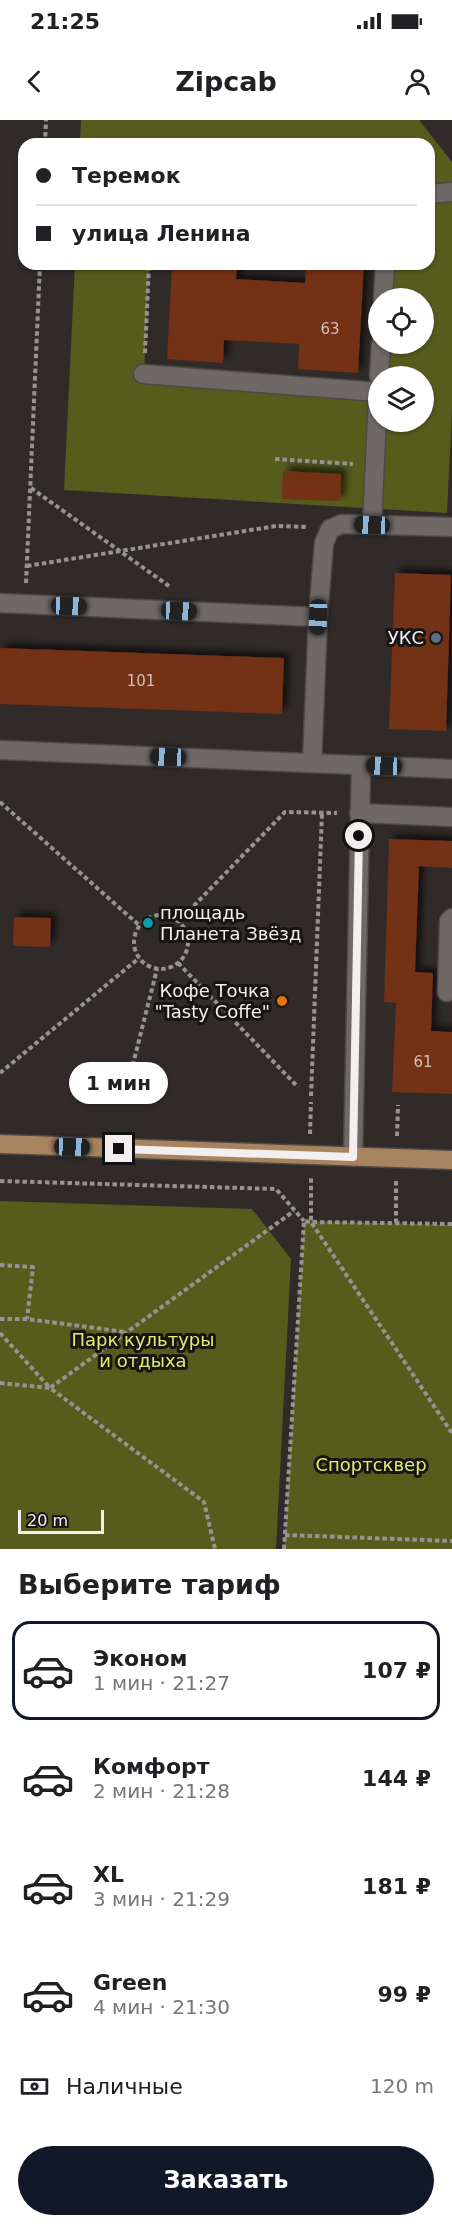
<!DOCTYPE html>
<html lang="ru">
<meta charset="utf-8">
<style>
body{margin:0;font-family:"DejaVu Sans",sans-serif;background:#f2f2f2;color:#202124;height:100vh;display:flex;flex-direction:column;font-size:22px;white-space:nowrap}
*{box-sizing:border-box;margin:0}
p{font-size:20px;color:#757577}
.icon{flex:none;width:33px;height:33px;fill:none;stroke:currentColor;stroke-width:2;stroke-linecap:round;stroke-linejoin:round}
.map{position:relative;height:1429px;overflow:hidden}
.details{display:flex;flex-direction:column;background:#fff;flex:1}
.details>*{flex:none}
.guide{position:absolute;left:18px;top:18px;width:417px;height:132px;border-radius:18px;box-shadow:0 2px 4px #0004;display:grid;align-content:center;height:132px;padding:0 18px;background:#fff}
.fabs{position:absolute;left:368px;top:168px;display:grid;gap:12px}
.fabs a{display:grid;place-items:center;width:66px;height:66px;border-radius:50%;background:#fff;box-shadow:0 2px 4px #0004;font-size:30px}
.scale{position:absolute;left:18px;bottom:15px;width:86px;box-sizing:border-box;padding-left:6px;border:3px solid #f2efee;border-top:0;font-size:16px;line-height:21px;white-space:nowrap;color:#f2efee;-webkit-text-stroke:4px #171414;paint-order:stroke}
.end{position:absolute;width:27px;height:27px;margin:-14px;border:8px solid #f2efee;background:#111;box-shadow:0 0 0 3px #111}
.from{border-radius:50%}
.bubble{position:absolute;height:42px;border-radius:21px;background:#fff;box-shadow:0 2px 4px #0004;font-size:20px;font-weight:700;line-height:42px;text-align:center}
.car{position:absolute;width:18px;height:36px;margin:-18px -9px;border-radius:8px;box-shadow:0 0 4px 2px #0007;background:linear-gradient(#222 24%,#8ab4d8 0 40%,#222 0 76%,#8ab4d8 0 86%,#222 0)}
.guide b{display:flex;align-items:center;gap:21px;height:57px;font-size:22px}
.guide b+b{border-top:2px solid #e0e0e0}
.guide i{width:15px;height:15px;background:#202124}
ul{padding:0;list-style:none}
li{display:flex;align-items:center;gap:18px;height:99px;margin:0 12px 9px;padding:0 6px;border:3px solid transparent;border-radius:18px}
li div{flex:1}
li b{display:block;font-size:22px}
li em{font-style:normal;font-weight:700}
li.active{border-color:#111827}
li>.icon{width:54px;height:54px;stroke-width:1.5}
h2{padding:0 18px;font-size:27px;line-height:72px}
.pay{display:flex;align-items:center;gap:15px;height:66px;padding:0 18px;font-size:22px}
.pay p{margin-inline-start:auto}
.button{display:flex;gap:12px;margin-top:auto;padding:12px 18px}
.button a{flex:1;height:69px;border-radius:36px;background:#111827;color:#fff;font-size:24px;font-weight:700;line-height:69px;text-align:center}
.status{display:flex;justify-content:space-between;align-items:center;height:42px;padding:0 30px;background:#fff;direction:ltr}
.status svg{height:16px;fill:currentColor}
header{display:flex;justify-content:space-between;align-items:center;height:78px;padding:0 18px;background:#fff;font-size:27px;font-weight:700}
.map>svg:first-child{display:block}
</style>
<div class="status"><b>21:25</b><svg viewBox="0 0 49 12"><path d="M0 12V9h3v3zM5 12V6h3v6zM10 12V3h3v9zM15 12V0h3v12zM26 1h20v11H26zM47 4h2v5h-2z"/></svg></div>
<header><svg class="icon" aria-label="back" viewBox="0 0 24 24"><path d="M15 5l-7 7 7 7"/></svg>Zipcab<svg class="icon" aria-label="person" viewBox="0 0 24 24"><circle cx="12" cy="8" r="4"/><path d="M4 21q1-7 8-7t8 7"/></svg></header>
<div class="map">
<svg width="452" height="1429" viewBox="0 0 452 1429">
<defs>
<filter id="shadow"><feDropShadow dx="5.5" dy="-5.5" stdDeviation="3" flood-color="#0009"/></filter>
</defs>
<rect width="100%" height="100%" fill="#302b29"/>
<!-- green -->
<g fill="#555c1c">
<path d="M81,0h338l33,42v249l-5,102 -383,-23 11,-226 74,3 -5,107 234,18v30h45v-46h-44l2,-32h42v-46h-40l2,-34h44v-120h-349z"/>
<path d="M0,1081l252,8 39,50 -15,290h-276z"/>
<path d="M304,1101l148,4v324h-168z"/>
</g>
<!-- building -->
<g fill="#733015" filter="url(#shadow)">
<path d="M172,144h65l-1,15 69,4 1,-19h58l-6,109 -60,-4 1,-25 -75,-4 -1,23 -56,-4z"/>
<path d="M283,351l58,3 -1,27 -58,-2z"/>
<path d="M395,453l56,2 -5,156 -57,-2z"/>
<path d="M0,528l284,10 -2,56 -282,-10z"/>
<path d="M389,719l63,2v27l-33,-2 -4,106 18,1 -2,58 21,1v62l-60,-2 4,-89 -12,-1z"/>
<path d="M14,797l37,1 -1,29 -37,-1z"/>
</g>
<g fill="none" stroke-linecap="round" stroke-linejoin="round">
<!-- minor casing -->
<g stroke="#4c4947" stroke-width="21">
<g id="minor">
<path d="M429,74l23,-2"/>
<path d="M383,178l2,-34"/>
<path d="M143,254l235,18"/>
<path d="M379,256l2,-32"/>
<path d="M372,405l6,-129"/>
<path d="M0,483l318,14"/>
<path d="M0,630l452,19"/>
<path d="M312,643l6,-146 6,-74 6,-14 12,-5 110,3"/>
<path d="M359,693l93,4"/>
<path d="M447,872l2,-71 3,-3"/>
<path d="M353,1037l8,-392"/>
</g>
</g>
<!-- major casing -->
<g stroke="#4c4947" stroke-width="21">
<path id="major" d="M0,1024l452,16"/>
</g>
<!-- path -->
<g stroke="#979392" stroke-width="4" stroke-dasharray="4.5 3" stroke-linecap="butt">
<path d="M45,24l1,-24"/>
<path d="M145,233l4,-89"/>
<path d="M275,339l78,5"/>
<path d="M31,368l138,98"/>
<path d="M27,446l249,-40 30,1"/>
<path d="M26,463l14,-319"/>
<path d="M0,682l140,124"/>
<circle cx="161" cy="822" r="27"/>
<path d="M178,802l107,-110 52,1"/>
<path d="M178,843l120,124"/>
<path d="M0,953l139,-115"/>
<path d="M129,960l28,-111"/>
<path d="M311,976l11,-283"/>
<path d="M310,1014l1,-32"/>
<path d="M397,1016l1,-31"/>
<path d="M0,1061l276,8 28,32"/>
<path d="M396,1103v-44"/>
<path d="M452,1104l-141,-2 141,211"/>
<path d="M0,1145l33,2 -6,52"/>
<path d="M0,1199h27l99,13"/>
<path d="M0,1213l50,55 244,-177"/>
<path d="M0,1263l50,5 154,114 11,47"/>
<path d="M285,1415l167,6"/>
<path d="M284,1429l20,-328 7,1v-45"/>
</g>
<!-- minor -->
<use href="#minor" stroke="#6e6866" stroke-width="18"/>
<!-- major -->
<use href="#major" stroke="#a8845e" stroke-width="18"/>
</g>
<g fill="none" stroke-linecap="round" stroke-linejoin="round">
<!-- route -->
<path stroke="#f2efee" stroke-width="8" d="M119,1029l234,8 6,-321"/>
</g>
<!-- markers -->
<circle fill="#5c6f8a" stroke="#171414" stroke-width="2" cx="436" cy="518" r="6"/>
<circle fill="#0f9aa8" stroke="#171414" stroke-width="2" cx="148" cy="803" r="6"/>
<circle fill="#e8710a" stroke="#171414" stroke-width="2" cx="282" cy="881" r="6"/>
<g text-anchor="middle" stroke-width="6" stroke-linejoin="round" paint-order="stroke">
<!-- number labels -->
<g font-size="15" fill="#d2bfb8">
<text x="330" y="214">63</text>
<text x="141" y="566">101</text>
<text x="423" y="947">61</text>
</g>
<!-- poi labels -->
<g font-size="18" fill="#f2efee" stroke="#171414" text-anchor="end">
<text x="424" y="524">УКС</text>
<text x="160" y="799" text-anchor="start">площадь<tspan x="160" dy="21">Планета Звёзд</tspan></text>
<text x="270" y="877">Кофе Точка<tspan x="270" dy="21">"Tasty Coffe"</tspan></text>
</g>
<!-- park labels -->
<g font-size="18" fill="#dfef69" stroke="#171414">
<text x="143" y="1226">Парк культуры<tspan x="143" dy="21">и отдыха</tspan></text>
<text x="371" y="1351">Спортсквер</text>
</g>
</g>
</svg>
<div class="fabs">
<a><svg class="icon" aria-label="locate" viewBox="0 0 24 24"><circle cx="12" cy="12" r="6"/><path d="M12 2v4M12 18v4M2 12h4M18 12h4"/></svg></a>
<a><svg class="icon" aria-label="layers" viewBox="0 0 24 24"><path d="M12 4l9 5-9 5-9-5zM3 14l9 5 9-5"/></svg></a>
</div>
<div class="scale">20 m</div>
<i class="end from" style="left:359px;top:716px"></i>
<i class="end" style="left:119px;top:1029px"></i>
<div class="bubble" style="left:69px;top:942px;width:99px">1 мин</div>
<i class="car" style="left:372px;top:405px;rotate:272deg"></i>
<i class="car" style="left:69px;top:486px;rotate:92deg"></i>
<i class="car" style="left:179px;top:491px;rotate:93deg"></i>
<i class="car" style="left:318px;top:497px;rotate:182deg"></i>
<i class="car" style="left:168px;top:637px;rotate:272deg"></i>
<i class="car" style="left:384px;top:646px;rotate:272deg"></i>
<i class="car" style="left:72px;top:1027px;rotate:92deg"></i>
<div class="guide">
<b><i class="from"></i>Теремок</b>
<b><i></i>улица Ленина</b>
</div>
</div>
<section class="details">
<h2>Выберите тариф</h2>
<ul>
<li class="active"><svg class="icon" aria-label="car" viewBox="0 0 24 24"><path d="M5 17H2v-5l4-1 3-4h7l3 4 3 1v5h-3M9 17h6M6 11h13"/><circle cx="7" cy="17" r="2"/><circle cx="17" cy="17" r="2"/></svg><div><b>Эконом</b><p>1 мин · 21:27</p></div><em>107 ₽</em></li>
<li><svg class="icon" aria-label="car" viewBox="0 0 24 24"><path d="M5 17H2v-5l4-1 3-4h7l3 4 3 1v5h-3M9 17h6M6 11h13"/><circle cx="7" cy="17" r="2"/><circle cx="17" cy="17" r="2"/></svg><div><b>Комфорт</b><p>2 мин · 21:28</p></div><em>144 ₽</em></li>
<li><svg class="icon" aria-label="car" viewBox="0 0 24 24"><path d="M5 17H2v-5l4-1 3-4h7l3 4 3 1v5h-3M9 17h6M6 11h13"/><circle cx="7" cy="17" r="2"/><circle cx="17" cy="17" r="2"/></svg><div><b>XL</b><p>3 мин · 21:29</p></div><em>181 ₽</em></li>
<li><svg class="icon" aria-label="car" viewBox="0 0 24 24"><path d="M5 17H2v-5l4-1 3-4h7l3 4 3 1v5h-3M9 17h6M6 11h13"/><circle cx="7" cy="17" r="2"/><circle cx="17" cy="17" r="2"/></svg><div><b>Green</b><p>4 мин · 21:30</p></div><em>99 ₽</em></li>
</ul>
<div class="pay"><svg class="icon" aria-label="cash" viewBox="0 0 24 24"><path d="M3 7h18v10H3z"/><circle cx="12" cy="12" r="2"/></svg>Наличные<p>120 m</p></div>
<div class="button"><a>Заказать</a></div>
</section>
